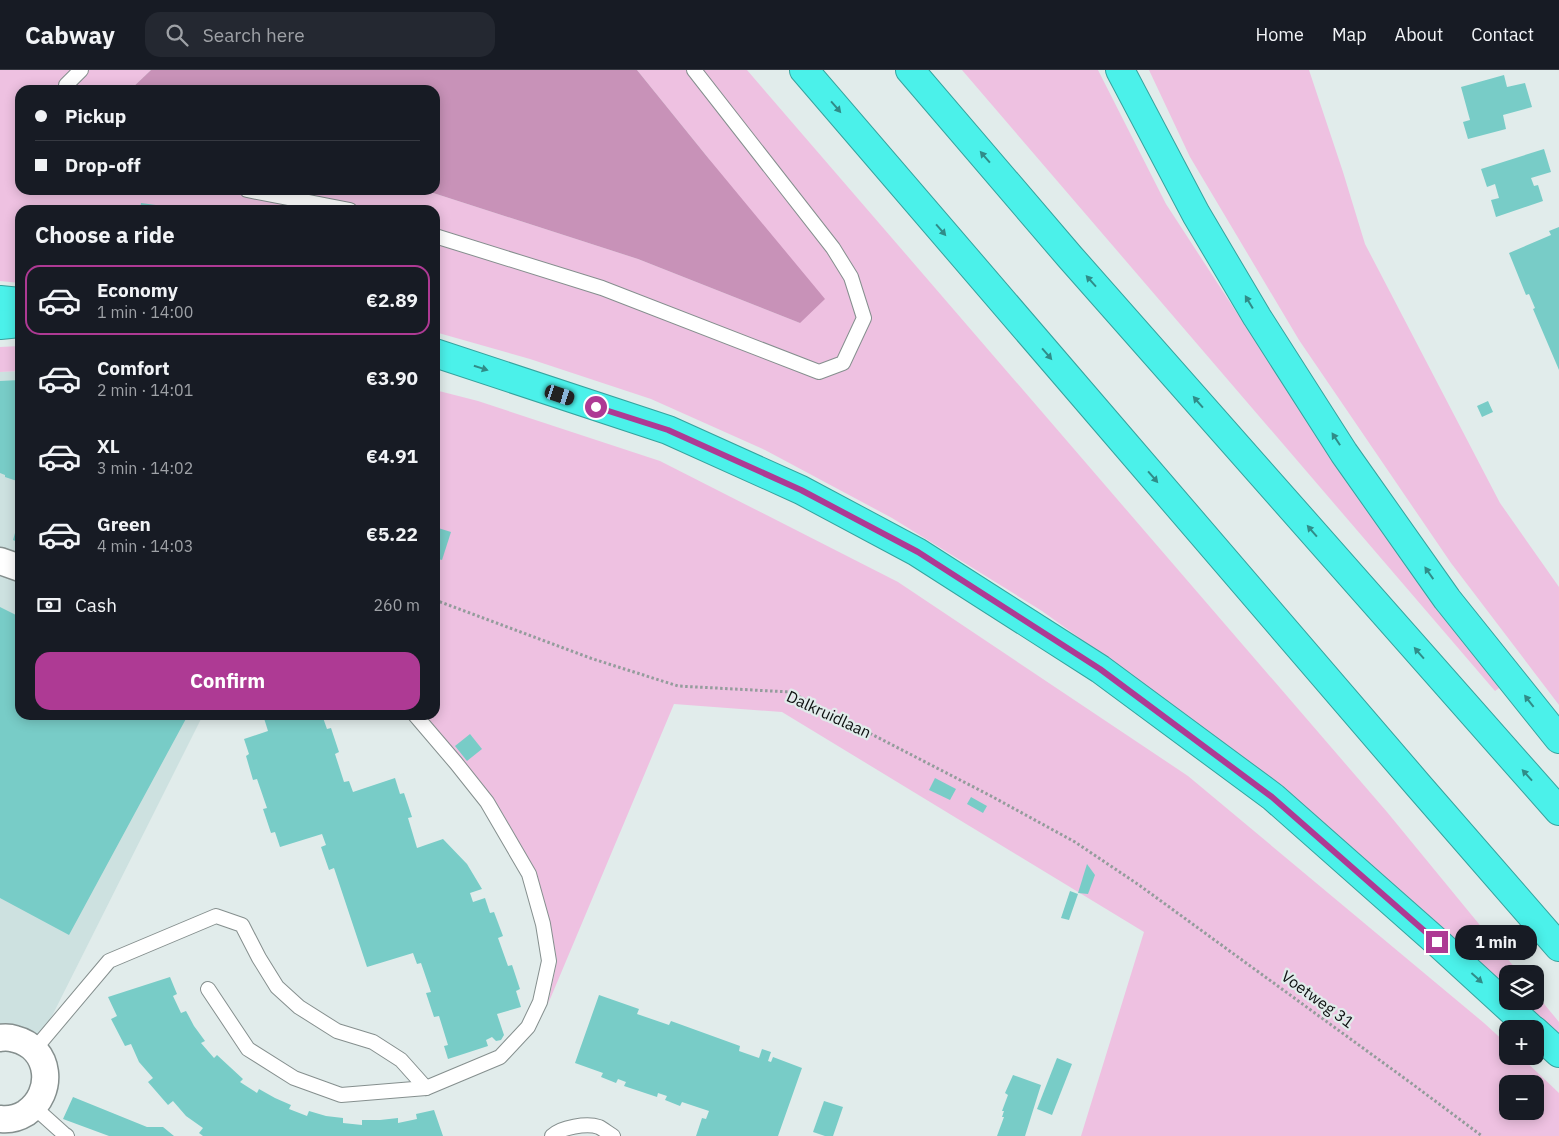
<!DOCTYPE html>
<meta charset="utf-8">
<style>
body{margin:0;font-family:"IBM Plex Sans",sans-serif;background:#242831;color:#f1f3f6;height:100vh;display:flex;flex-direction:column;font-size:19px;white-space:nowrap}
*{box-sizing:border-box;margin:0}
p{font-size:16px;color:#9ea1a6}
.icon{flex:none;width:28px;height:28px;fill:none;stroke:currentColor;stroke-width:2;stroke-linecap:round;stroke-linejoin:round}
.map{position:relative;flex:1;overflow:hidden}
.panel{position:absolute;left:15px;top:135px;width:425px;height:515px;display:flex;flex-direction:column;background:#171b24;border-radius:15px;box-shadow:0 2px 12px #0003}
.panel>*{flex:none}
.top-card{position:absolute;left:15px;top:15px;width:425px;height:110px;border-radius:15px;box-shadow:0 2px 12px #0003;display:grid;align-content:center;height:110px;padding:0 20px;background:#171b24}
.buttons{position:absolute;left:1499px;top:895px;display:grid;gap:10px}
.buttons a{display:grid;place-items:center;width:45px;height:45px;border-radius:10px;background:#171b24;box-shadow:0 2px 12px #0003;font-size:25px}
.end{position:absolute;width:22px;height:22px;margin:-11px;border:6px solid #ae3a94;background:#fff;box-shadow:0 0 0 2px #fff}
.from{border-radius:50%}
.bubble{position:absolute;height:35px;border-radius:15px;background:#171b24;box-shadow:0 2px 12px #0003;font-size:16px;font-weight:700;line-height:35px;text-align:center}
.car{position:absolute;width:15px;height:30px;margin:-15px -8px;border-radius:6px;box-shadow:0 0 4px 1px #0007;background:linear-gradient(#222 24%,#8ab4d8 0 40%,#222 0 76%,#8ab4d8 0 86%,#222 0)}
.top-card b{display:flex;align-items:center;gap:18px;height:48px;font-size:19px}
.top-card b+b{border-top:1px solid #363941}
.top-card i{width:12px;height:12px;background:#f1f3f6}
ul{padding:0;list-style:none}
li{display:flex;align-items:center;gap:15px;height:70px;margin:0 10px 8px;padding:0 10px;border:2px solid transparent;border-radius:15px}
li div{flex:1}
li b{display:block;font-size:19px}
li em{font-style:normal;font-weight:700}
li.on{border-color:#ae3a94}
li>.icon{width:45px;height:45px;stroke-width:1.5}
h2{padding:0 20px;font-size:22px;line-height:60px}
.pay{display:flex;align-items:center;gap:12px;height:55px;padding:0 20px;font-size:19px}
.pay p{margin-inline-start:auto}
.button{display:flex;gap:10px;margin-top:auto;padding:10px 20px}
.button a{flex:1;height:58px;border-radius:15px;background:#ae3a94;color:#fff;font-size:20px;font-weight:700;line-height:58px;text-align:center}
header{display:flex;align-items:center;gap:30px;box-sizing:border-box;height:70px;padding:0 25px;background:#171b24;border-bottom:1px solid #363941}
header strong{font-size:24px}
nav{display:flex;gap:28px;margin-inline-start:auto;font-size:18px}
.search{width:350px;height:45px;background:#242831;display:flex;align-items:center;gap:12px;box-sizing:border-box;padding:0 18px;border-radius:15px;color:#9ea1a6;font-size:19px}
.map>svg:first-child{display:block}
</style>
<header>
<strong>Cabway</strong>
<div class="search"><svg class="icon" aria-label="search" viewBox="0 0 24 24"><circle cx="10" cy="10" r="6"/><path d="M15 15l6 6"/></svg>Search here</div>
<nav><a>Home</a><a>Map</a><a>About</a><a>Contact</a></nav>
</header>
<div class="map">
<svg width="1559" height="1066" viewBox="0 0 1559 1066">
<rect width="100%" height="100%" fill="#e1eceb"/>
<!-- built -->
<path fill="#cde1e0" d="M20,301v344h183l-160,319 -19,7 -24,-3v-666z"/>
<!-- green -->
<g fill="#eec1e1" fill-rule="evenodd">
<path d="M0,0h151l-21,20h-110v100h404l214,69 162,64 -91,-164 -72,-89h110l640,742 133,162h-12l-1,15 -98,-89 -217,-181 -150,-108 -150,-93 -127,-68 -114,-51 -121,-40 -95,-27v-122h-415v73l-20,-2z"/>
<path d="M962,0h136l68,134 125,192 118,171 93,119 -7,5z"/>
<path d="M1149,0h160l34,102 22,72 135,259 59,84v118l-108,-142 -152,-223 -109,-183z"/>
<path d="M20,276v25l-20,1v-25z"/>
<path d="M435,320l43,11 182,60 238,121 290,194 296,247 23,21 1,12h12l39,37v43h-478l63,-204 -362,-220 -108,-8 -126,300 9,-43 -7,-39 -14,-51 -43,-74 -68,-82h10zM1508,1014h27v27h-27z"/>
<path d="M1535,923l24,29v13l-38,-34h14z"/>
</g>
<!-- water -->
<path fill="#c892b8" d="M151,0h486l72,89 116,140 -25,24 -162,-64 -214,-69h11v-100h-305z"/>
<!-- building -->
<g fill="#78ccc7">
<path d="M1504,5l3,12 18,-4 7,24 -29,8 3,14 -38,10 -5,-17 7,-2 -9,-33z"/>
<path d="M1544,79l7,23 -20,6 3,8 4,-1 5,16 -47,16 -5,-17 8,-2 -4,-14 -8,3 -6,-18z"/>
<path d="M141,133l44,6v1h-45z"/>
<path d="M1559,157v143l-26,-61 2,-1 -6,-14 -3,1 -17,-42 42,-18 -2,-4z"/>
<path d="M20,310v102l-15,-5v-2l-5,-2v-92z"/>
<path d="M1488,331l5,11 -11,5 -5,-11z"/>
<path d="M17,456l3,1v16l-7,-3z"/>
<path d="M435,457l16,5 -9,28 -7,-2z"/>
<path d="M0,537l20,10v98h168l-119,220 -69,-37z"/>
<path d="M263,645h59l5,14 4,-1 8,24 -4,2 9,28 5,-1 4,11 42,-14 5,16 4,-1 8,24 -4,1 9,30 26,-9 24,25 15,25 -12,4 3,9 12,-4 5,15 4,-1 9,24 -5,2 10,28 4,-1 8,24 -4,2 5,16 -24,7 7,21 -3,5 -5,1 -4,-4 -6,3 2,6 -40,13 -4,-13 4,-1 -9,-29 -5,1 -8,-24 5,-1 -10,-29 -4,1 -4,-11 -46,14 -33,-99 -5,2 -8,-23 5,-2 -4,-11 -42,13 -5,-15 -4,1 -8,-24 4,-1 -10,-29 -4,1 -7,-24 3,-2 -5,-15 24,-8z"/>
<path d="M470,664l12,15 -15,12 -12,-15z"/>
<path d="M935,708l21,11 -6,11 -21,-10z"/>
<path d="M971,727l16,9 -4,7 -16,-9z"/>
<path d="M1087,794l8,11 -7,19 -10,-1z"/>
<path d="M1070,821l8,3 -9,26 -8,-2z"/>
<path d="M170,907l7,17 -4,2 8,17 5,-2 8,15 11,15 -4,2 13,15 3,-3 26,24 -3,3 17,11 2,-4 16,9 16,7 -2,4 18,7 2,-5 17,5 17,2v5l19,2v-5h18l18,-2v5l19,-4 -1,-5 18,-4 9,26h-240l-4,-3 4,-5 -17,-12 -13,-15 -5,4 -20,-23 5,-4 -14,-16 -8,-18 -6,2 -14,-27 6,-3 -9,-19z"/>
<path d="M599,925l40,14 -2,5 32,11 2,-4 69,25 -1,5 20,7 3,-9 9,3 -3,9 3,1 2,-5 29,11 -24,68h-82l6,-18 4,1 3,-8 -27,-9 -2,4 -15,-6 2,-4 -9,-3 -1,4 -33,-11 2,-4 -8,-3 -2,4 -15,-6 2,-4 -28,-10z"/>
<path d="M1057,988l15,6 -20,51 -15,-6z"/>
<path d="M1013,1005l28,10 -16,51h-28l7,-19h-2l2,-6h-2l6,-16 -3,-2z"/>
<path d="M73,1027l74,30h16l11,9h-65l-46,-17z"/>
<path d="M824,1031l19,6 -10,29h-8l-12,-4z"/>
</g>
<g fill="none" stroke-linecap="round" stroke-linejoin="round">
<!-- service casing -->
<g stroke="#858f8e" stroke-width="16">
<g id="service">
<path d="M66,20v-5l15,-15"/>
<path d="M247,120l103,20"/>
<path d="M435,166l167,52 217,84 24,-9 21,-45 -13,-41 -18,-29 -139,-178"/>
<path d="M208,919l40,60 46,29 47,17 85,-7"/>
<path d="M34,980l75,-89 107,-45 26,9 17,33 18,29 22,20 38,24 36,11 28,18 25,28 74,-31 28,-30 12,-25 9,-41 -6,-37 -14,-50 -42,-72 -31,-39 -41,-48"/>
<path d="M34,1037l30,27 3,2"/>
<path d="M552,1066c9,-9 35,-13 47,-9 4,2 9,6 14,9"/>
</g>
</g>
<!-- minor casing -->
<g stroke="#858f8e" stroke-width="29">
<g id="minor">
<path d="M0,491l20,7"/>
<path d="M0,968c6,-1 9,-1 15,1 36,9 40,54 11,74 -8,5 -18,7 -26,6"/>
</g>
</g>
<!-- motorway casing -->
<g stroke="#36a39e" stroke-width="30">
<g id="motorway">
<path d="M804,0l614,715 141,162"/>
<path d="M910,0l160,187 489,554"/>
<path d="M1120,0l76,144 61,103 87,136 103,146 112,140"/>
<path d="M0,230l20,2"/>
<path d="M0,255l20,-2"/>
<path d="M435,283l233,77 133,60 116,62 183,117 173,128 164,145 95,87"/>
<path d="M1535,961l24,22"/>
</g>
</g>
<!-- path -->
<path stroke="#949c9c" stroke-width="3" stroke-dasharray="2.5 2.5" stroke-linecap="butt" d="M435,530l158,59 85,27 112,6 201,104 84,46 64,43 272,198 71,53"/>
<!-- service -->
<use href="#service" stroke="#fff" stroke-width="14"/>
<!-- minor -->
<use href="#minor" stroke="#fff" stroke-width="26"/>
<!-- motorway -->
<use href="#motorway" stroke="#4bf1ea" stroke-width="28"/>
</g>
<!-- one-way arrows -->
<defs><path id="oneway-solid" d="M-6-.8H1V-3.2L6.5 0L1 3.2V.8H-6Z" transform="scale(1.25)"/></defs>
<g fill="#308c88">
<use href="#oneway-solid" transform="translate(836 37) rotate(49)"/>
<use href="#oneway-solid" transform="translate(985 87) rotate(-131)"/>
<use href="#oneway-solid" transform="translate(941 160) rotate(49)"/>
<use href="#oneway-solid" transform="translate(1091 211) rotate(-132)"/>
<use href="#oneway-solid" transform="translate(1249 232) rotate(-121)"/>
<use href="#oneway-solid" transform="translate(1047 284) rotate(49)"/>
<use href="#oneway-solid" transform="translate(481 298) rotate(18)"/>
<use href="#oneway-solid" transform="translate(1198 332) rotate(-131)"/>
<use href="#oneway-solid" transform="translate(1336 369) rotate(-123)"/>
<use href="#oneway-solid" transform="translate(1153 407) rotate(49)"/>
<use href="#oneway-solid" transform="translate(1312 461) rotate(-131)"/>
<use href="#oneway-solid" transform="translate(1429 503) rotate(-125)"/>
<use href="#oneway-solid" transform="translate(1419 583) rotate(-131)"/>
<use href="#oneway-solid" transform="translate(1529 631) rotate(-128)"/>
<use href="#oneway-solid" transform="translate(1527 705) rotate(-132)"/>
<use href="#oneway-solid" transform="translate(1477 908) rotate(42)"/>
</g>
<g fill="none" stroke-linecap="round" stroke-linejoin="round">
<!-- route -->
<path stroke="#ae3a94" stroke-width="6" d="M596,337l72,23 133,60 117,62 182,117 172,128 165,145"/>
</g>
<g text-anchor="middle" stroke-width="4.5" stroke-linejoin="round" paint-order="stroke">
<!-- street labels -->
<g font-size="16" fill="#0e1111" stroke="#e1eceb">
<text transform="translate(829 644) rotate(25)" y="6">Dalkruidlaan</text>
<text transform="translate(1318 929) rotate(36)" y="6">Voetweg 31</text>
</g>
</g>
</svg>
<div class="buttons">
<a><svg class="icon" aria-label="layers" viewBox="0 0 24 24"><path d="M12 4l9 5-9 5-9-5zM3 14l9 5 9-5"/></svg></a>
<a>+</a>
<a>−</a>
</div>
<i class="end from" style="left:596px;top:337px"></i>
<i class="end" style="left:1437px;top:872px"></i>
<div class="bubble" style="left:1455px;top:855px;width:82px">1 min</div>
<i class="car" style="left:560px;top:325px;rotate:108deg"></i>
<div class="top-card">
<b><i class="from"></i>Pickup</b>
<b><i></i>Drop-off</b>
</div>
<section class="panel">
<h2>Choose a ride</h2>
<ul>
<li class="on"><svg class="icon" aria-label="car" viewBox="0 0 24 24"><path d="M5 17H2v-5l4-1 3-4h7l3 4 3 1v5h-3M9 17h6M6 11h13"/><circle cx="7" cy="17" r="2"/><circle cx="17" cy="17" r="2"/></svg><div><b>Economy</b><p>1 min · 14:00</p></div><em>€2.89</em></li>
<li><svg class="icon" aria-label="car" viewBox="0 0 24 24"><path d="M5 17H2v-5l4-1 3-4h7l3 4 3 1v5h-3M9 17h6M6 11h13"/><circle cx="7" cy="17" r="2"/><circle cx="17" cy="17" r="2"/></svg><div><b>Comfort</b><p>2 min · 14:01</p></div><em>€3.90</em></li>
<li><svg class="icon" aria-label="car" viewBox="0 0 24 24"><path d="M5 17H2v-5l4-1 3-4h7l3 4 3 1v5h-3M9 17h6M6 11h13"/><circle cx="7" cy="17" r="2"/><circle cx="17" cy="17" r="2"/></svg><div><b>XL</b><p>3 min · 14:02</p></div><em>€4.91</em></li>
<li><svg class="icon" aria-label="car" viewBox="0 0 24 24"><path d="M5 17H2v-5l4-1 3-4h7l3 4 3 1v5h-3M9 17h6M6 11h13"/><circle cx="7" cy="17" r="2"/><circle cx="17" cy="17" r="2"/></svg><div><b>Green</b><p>4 min · 14:03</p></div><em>€5.22</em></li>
</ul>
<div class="pay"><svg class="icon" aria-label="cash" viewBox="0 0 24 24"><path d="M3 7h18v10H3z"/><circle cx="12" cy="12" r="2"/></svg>Cash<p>260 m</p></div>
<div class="button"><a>Confirm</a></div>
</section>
</div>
